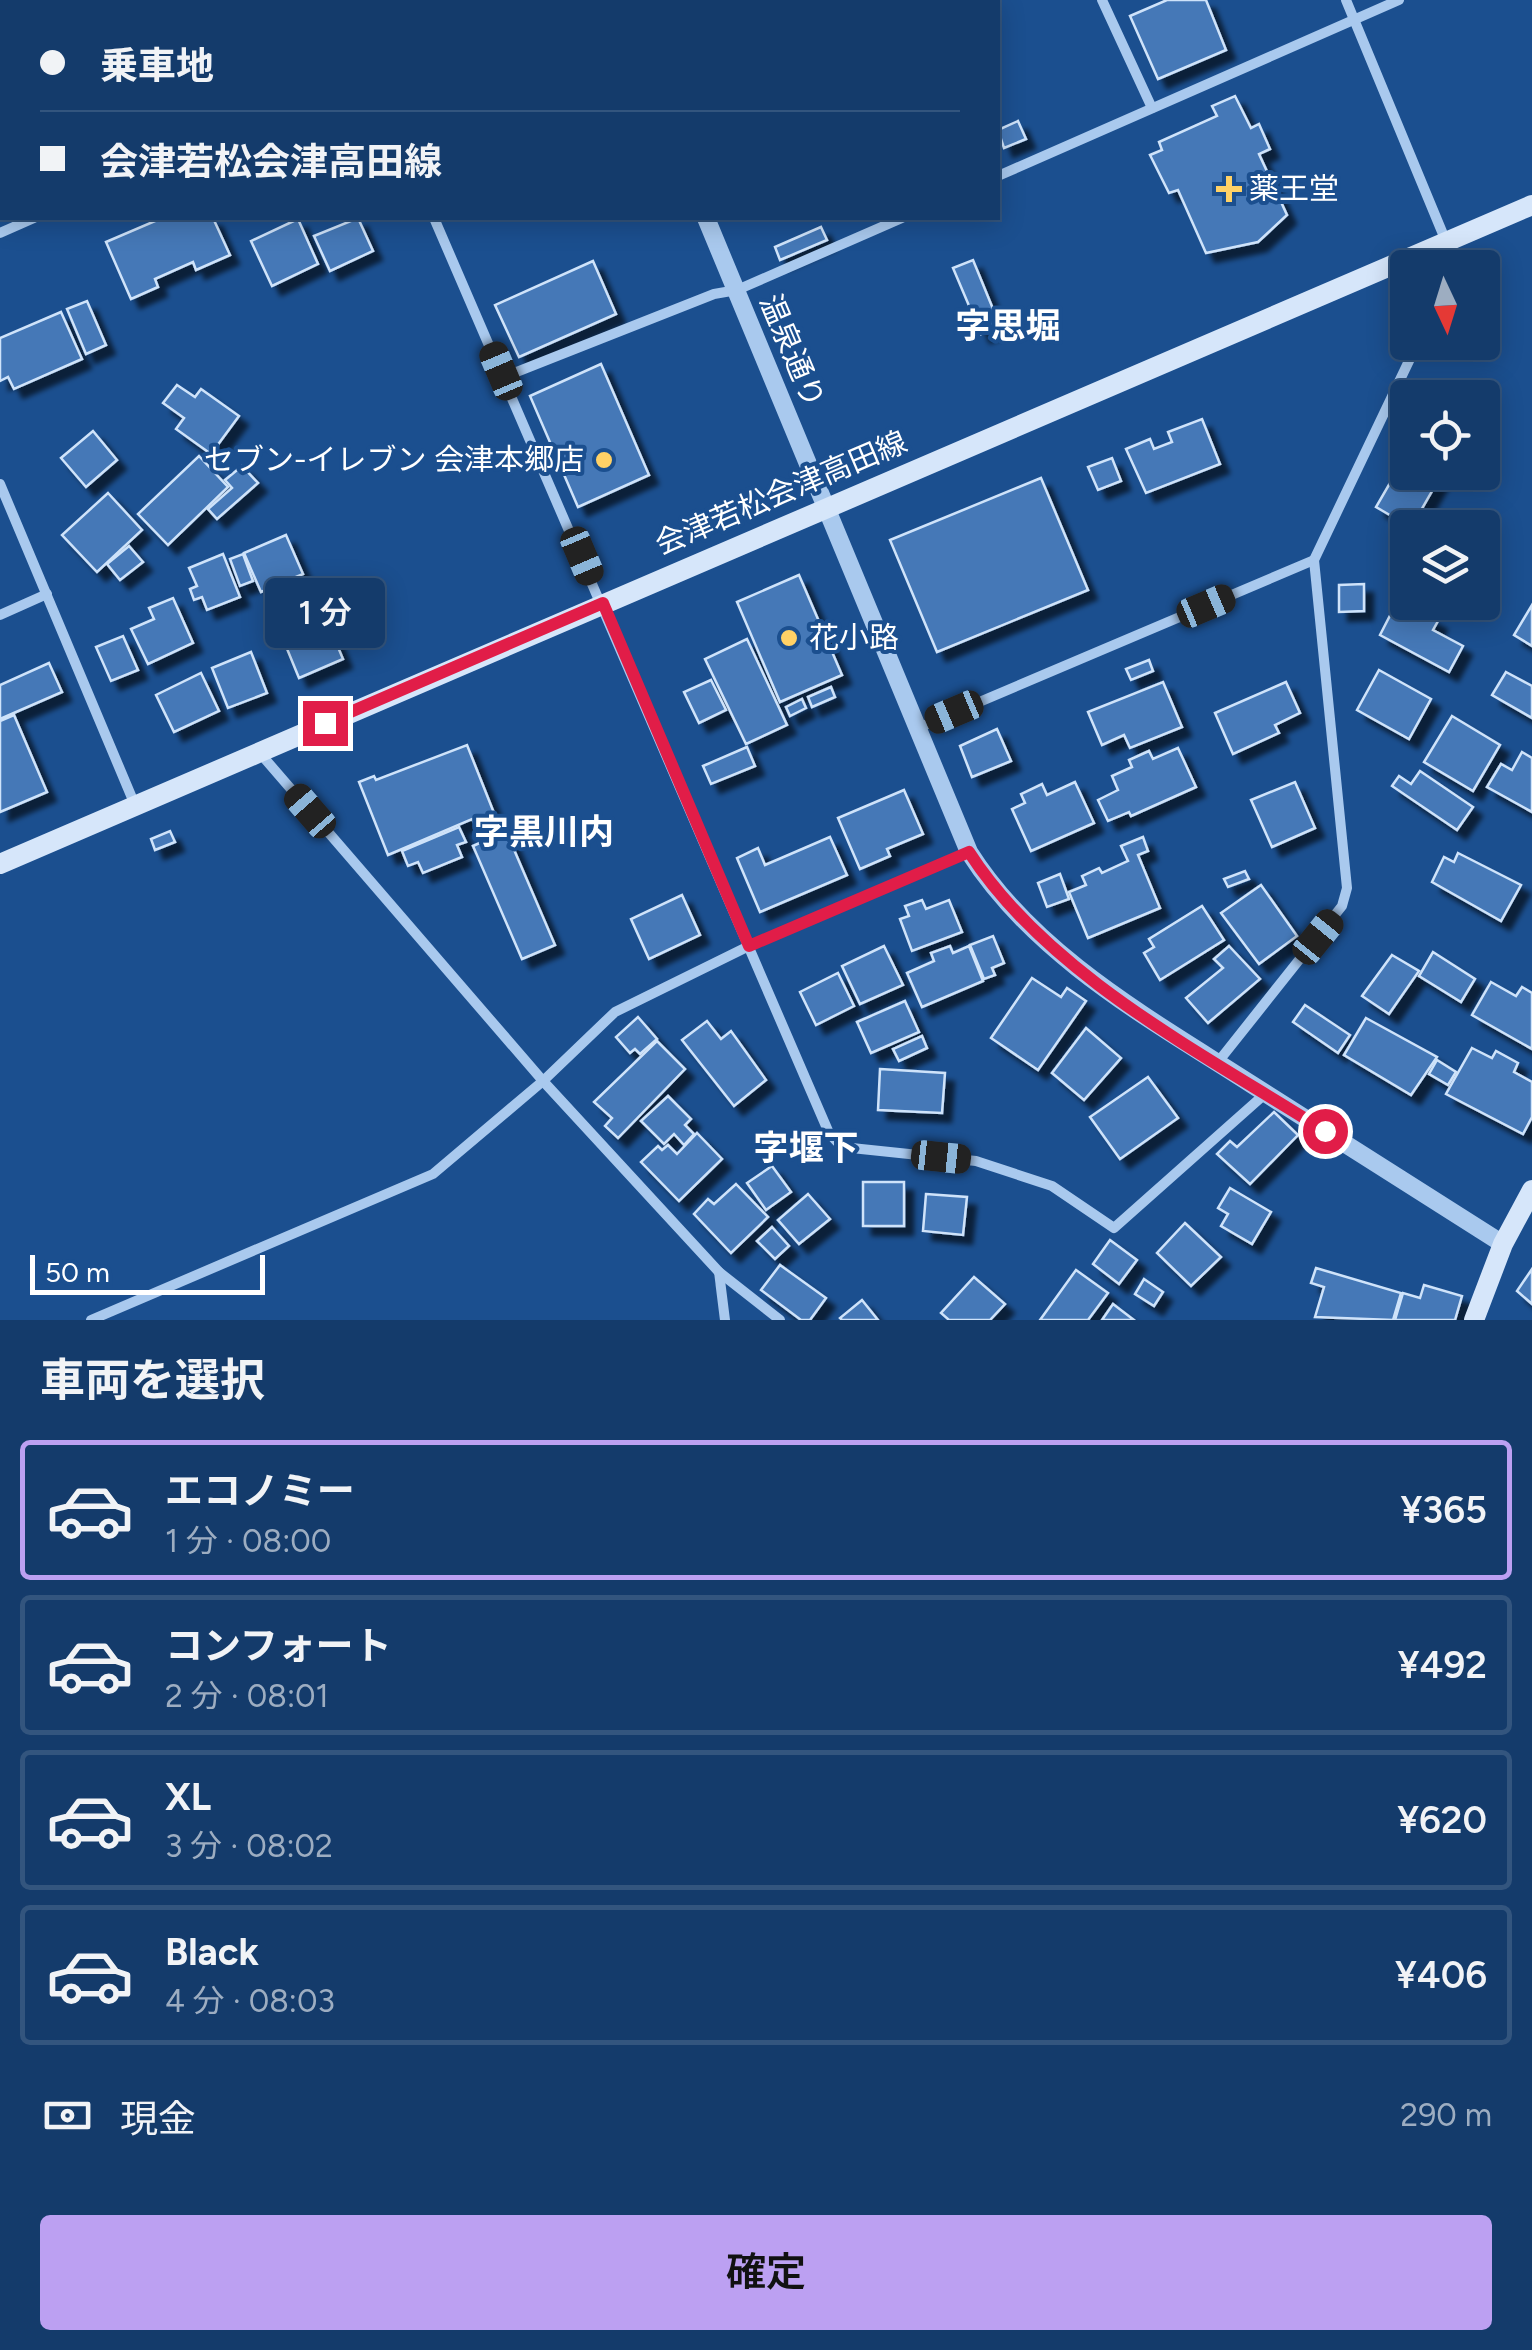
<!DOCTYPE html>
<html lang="ja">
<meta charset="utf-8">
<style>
body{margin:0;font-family:Figtree,"Noto Sans JP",sans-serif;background:#1d4271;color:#f1f3f6;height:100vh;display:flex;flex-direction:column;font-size:38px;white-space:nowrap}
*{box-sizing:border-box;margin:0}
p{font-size:32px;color:#9dadc1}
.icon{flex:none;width:55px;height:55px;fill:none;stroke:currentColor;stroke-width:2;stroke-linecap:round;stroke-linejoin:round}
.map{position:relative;height:1320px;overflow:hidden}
.side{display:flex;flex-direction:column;background:#143b6b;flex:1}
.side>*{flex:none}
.top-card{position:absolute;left:0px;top:0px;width:1000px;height:220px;box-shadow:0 5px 25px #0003,0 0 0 2px #33557e;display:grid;align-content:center;height:220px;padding:0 40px;background:#143b6b}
.needle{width:65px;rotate:176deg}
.controls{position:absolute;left:1390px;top:250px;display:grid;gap:20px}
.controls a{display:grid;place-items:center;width:110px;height:110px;border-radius:10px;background:#143b6b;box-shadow:0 5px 25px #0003,0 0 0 2px #33557e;font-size:50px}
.scale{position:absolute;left:30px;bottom:25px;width:235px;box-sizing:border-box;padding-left:10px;border:5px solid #fff;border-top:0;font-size:28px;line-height:35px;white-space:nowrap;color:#fff;-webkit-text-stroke:8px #1b4f8f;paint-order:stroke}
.end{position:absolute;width:45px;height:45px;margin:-22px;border:12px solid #e11d48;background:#fff;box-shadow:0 0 0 5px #fff}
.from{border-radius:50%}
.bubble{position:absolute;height:70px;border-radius:10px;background:#143b6b;box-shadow:0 5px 25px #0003,0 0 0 2px #33557e;font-size:32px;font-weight:600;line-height:70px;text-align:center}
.car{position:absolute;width:30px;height:60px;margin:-30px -15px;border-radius:12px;box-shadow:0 0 8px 2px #0007;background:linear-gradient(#222 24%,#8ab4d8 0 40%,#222 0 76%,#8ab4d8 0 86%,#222 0)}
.top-card b{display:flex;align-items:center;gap:35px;height:95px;font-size:38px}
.top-card b+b{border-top:2px solid #33557e}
.top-card i{width:25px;height:25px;background:#f1f3f6}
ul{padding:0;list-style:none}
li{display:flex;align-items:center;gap:30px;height:140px;margin:0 20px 15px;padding:0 20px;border:5px solid #33557e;border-radius:10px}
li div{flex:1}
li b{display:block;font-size:38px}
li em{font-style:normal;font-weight:600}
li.selected{border-color:#bca0f2}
li>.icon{width:90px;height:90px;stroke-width:1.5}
h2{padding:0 40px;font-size:45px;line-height:120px}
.pay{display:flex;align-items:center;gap:25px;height:110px;padding:0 40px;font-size:38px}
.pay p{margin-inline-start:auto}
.cta{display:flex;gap:20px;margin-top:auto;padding:20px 40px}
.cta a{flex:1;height:115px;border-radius:10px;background:#bca0f2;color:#111;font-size:40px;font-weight:600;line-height:115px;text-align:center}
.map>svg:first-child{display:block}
</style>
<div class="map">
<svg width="1532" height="1320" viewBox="0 0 1532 1320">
<defs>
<filter id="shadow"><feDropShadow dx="9" dy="9" stdDeviation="2.5" flood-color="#0009"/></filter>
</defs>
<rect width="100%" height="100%" fill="#1b4f8f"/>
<!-- building -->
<g fill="#4478b7" stroke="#cfe3fa" stroke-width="2.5" filter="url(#shadow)">
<path d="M388,0h73l-72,2z"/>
<path d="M670,0h79l1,2h-79z"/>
<path d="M1167,0h39l20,50 -68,29 -28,-63z"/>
<path d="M1235,96l16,32 8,-4 11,25 -11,5 28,61 -29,27 -52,11 -28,-63 -9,3 -19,-38 12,-5 -3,-8 58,-26 -5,-10z"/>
<path d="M1018,121l8,18 -22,9 -6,-18z"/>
<path d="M162,218h51l17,37 -34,15 -3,-8 -38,17 3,8 -27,12 -25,-57z"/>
<path d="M358,218l15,33 -43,20 -16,-35z"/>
<path d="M298,219l20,45 -46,22 -21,-45z"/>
<path d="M821,227l6,13 -47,20 -5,-13z"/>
<path d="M973,260l27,66 -19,8 -28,-66z"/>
<path d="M593,261l23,53 -97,43 -24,-52z"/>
<path d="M87,301l19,44 -20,9 -19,-45z"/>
<path d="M61,312l21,47 -68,30 -6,-12 -8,4v-43z"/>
<path d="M601,364l48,111 -71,32 -48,-111z"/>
<path d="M177,385l18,12 6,-8 38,27 -28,38 -35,-25 8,-11 -21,-15z"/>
<path d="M1408,404v29l-12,-6z"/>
<path d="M1202,419l18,45 -74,29 -20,-44 24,-10 4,10 18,-7 -4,-10z"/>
<path d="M93,431l24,29 -31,27 -25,-29z"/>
<path d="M1408,452v20h35l-35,61 -17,-10 4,-5 -19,-11z"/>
<path d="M199,456l29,31 -60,58 -30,-31z"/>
<path d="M1112,458l9,23 -23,9 -10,-23z"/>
<path d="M242,466l16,17 -41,36 -9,-10 24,-21 -7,-8z"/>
<path d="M1041,478l47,112 -151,62 -47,-112z"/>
<path d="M108,493l34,37 -45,42 -35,-37z"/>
<path d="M286,535l17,39 -42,18 -17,-39z"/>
<path d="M129,546l14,16 -23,18 -13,-16z"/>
<path d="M223,554l17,43 -33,13 -5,-13 -8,3 -4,-11 7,-3 -8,-18z"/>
<path d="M243,554l10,27 -13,5 -10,-27z"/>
<path d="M799,575l43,100 -62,27 -43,-100z"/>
<path d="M1364,584v27l-25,1v-27z"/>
<path d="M173,598l20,45 -45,21 -17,-35 23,-10 -5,-11z"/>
<path d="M1398,600l40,21 -5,9 30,16 -14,26 -69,-37z"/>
<path d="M1532,605v41l-18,-11z"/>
<path d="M327,621l16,38 -44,19 -16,-39z"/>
<path d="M123,636l15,34 -27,11 -15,-34z"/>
<path d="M747,639l40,86 -41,19 -41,-85z"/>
<path d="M251,652l16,41 -39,15 -16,-40z"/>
<path d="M1149,660l4,11 -22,9 -5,-11z"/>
<path d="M49,663l13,29 -62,27v-34z"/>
<path d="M1379,670l52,29 -22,40 -52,-29z"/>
<path d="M1506,672l26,14v32l-40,-23z"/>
<path d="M201,673l18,38 -45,21 -18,-37z"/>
<path d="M711,680l15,30 -27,13 -15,-31z"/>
<path d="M1163,682l19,45 -52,21 -6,-13 -22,10 -14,-33z"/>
<path d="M1286,682l14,31 -25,12 4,8 -46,21 -18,-41z"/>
<path d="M831,687l4,10 -23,10 -4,-10z"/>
<path d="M802,699l4,9 -16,8 -4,-9z"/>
<path d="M14,715l33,77 -47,20v-91z"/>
<path d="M1452,716l48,29 -27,46 -49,-29z"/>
<path d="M997,729l14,32 -39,16 -12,-31z"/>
<path d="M467,745l31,78 -20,7 -6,-11 -84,36 -29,-73 15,-6 2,4z"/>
<path d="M747,747l8,19 -44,18 -8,-18z"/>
<path d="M1178,748l18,39 -65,29 -2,-4 -21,9 -10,-21 20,-10 -6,-14 20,-9 -3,-7 20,-9 4,8z"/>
<path d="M1522,752l10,6v54l-45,-25 14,-23 11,6z"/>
<path d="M1420,771l53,36 -16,23 -65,-44 7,-10 12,8z"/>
<path d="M1075,782l19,41 -63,28 -19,-42 13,-6 -4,-9 21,-10 5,11z"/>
<path d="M1295,782l20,46 -43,19 -21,-47z"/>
<path d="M904,790l19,44 -36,15 3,7 -30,13 -22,-51z"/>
<path d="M459,827l7,15 -9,3 5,12 -39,16 -5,-11 -10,4 -6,-15z"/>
<path d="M170,831l5,11 -20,8 -4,-11z"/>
<path d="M506,831l49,114 -33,14 -49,-113z"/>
<path d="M830,837l17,38 -87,37 -23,-54 21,-10 7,17z"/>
<path d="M1143,837l5,14 -10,4 22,53 -72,30 -19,-46 17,-7 -4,-9 17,-8 3,5 26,-12 -7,-15z"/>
<path d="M1458,853l63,32 -20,36 -69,-39 12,-25 10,5z"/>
<path d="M1245,871l4,8 -21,8 -4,-8z"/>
<path d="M1060,874l9,25 -22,8 -9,-24z"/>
<path d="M1261,885l36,51 -38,28 -38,-51z"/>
<path d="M682,895l18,40 -51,24 -18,-40z"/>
<path d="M922,900l4,9 23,-9 13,32 -50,19 -12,-32 9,-3 -4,-10z"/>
<path d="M1202,906l22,34 -64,40 -16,-27 10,-6 -5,-8z"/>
<path d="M993,936l11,27 -12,5 3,7 -11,4 -14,-34z"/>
<path d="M884,946l19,39 -43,19 -18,-38z"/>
<path d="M950,946l3,7 16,-7 14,35 -61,26 -15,-34 27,-12 -3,-8z"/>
<path d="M1229,946l31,33 -52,44 -22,-25 37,-30 -9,-9z"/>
<path d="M1433,952l42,27 -14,23 -42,-26z"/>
<path d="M1392,955l27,16 -30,43 -27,-18z"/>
<path d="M838,973l16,33 -38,19 -16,-33z"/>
<path d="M1032,978l29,19 6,-9 19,13 -48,69 -47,-32z"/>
<path d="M1491,982l25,14 6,-9 10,6v56l-60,-34z"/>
<path d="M905,1001l14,31 -48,21 -14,-31z"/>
<path d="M1305,1005l45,30 -12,18 -45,-31z"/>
<path d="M638,1017l19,22 -17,15 -5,-5 -5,4 -14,-16z"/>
<path d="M1366,1018l71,39 -26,38 -67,-40z"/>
<path d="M707,1021l14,18 10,-8 35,49 -32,26 -52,-66z"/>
<path d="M1086,1028l35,30 -37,42 -32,-27z"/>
<path d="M922,1036l5,12 -28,13 -6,-12z"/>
<path d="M657,1041l28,28 -67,69 -13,-12 7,-8 -18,-16z"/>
<path d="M1472,1048l20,10 4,-7 22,12 -4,9 18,10v35l-9,17 -77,-40z"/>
<path d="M1437,1060l19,12 -8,13 -19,-11z"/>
<path d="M880,1069l65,4 -3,40 -64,-3z"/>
<path d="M1148,1077l30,41 -58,41 -30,-42z"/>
<path d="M668,1096l23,23 -6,6 9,9 -10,11 -10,-11 -10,10 -23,-23z"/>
<path d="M1274,1112l24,23 -48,49 -33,-30 13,-13 7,6z"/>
<path d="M697,1133l25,26 -43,42 -38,-39 17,-16 4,4 6,-5 9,9z"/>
<path d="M772,1166l19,26 -25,18 -19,-27z"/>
<rect x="863" y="1182" width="41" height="44"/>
<path d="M736,1184l32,33 -37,36 -37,-39 14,-15 6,5z"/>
<path d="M1230,1188l41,24 -19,32 -31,-18 7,-12 -10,-6z"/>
<path d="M808,1194l22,25 -31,25 -21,-24z"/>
<path d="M926,1194l41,3 -4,38 -40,-4z"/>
<path d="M1185,1223l36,34 -30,29 -34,-33z"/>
<path d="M772,1227l17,19 -14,13 -18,-18z"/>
<path d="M1110,1240l27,20 -18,24 -26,-20z"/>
<path d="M780,1265l46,33 -16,22h-9l-40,-30z"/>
<path d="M1316,1268l85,25 -8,27 -78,-3 9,-30 -13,-4z"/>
<path d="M1532,1269v35l-15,-13z"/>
<path d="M1076,1270l32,23 -20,27h-48z"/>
<path d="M974,1277l31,27 -15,16h-41l-8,-7z"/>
<path d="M1144,1279l19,13 -9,14 -19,-12z"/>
<path d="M1424,1285l38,11 -7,24h-60l8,-27 17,5z"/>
<path d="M862,1300l16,20h-36l-2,-2z"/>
<path d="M1113,1304l21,16h-32z"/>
</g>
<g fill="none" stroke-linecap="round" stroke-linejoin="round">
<!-- minor -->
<g stroke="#a9c9ee" stroke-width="10">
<path d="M340,0l1,2"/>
<path d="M865,0l1,2"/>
<path d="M1102,0l50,108"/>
<path d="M1346,0l99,239 4,29"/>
<path d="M522,2l6,-2"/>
<path d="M998,176l401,-176"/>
<path d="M434,218l395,915 13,14 134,14 76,25 62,42 152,-135"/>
<path d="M0,233l34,-15"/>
<path d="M504,377l210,-83 23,-4 165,-72"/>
<path d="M0,484l135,321"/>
<path d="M0,615l47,-21"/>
<path d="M918,728l396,-168"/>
<path d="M259,752l284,329 176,191 61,48"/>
<path d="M1218,1062l124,-156 5,-18 -33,-328 104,-218"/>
<path d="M719,1272l6,48"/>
<path d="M91,1320l342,-146 110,-93 72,-69 134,-66 220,-94"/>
</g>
<!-- tertiary -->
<g stroke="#a9c9ee" stroke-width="18">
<path d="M614,0l1,2"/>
<path d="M706,218l263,634c66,104 181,167 282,232 84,53 168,107 252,160"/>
</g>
<!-- secondary -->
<g stroke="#d6e6fa" stroke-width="20">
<path d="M0,864l1532,-659"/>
<path d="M1474,1320l29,-76 29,-54"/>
</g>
</g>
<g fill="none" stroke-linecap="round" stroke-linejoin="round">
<!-- route -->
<path stroke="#e11d48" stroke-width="12" d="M325,723l278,-120 146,343 220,-94c79,123 235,202 356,279"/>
</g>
<!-- markers -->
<g fill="#ffd166" stroke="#1b4f8f" stroke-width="4">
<path d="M1224 174h10v10h10v10h-10v10h-10v-10h-10v-10h10z"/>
<circle cx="604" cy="460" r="10"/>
<circle cx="789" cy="638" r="10"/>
</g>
<g text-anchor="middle" stroke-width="8" stroke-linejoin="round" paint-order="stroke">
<!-- poi labels -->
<g font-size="30" fill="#fff" stroke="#1b4f8f" text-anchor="start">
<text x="1249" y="199">薬王堂</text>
<text x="584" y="470" text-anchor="end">セブン-イレブン 会津本郷店</text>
<text x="809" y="648">花小路</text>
</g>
<!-- street labels -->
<g font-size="30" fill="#fff" stroke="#1b4f8f">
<text transform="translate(792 351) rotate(67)" y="10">温泉通り</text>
<text transform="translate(781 493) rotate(-23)" y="10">会津若松会津高田線</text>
</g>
<!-- quarter labels -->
<g font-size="35" font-weight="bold" fill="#fff" stroke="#1b4f8f">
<text x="1008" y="338">字思堀</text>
<text x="544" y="844">字黒川内</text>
<text x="806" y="1160">字堰下</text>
</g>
</g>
</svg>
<div class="controls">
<a><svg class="needle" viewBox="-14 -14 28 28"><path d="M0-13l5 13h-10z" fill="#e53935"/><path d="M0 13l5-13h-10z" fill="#9dadc1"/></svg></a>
<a><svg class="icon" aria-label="locate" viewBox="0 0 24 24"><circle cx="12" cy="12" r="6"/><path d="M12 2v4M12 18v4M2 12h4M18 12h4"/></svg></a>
<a><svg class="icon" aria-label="layers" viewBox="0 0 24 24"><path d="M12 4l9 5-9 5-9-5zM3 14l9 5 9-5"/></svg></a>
</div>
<div class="scale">50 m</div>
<i class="end from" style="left:1325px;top:1131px"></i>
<i class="end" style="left:325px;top:723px"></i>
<div class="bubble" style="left:265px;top:578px;width:120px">1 分</div>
<i class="car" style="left:501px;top:371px;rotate:337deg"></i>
<i class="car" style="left:582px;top:556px;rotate:157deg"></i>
<i class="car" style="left:1206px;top:606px;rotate:67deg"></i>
<i class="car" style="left:954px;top:712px;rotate:247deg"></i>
<i class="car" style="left:310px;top:811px;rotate:319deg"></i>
<i class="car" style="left:1318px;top:937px;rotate:39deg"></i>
<i class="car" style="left:941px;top:1157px;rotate:96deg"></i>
<div class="top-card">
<b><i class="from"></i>乗車地</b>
<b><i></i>会津若松会津高田線</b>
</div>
</div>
<section class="side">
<h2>車両を選択</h2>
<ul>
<li class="selected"><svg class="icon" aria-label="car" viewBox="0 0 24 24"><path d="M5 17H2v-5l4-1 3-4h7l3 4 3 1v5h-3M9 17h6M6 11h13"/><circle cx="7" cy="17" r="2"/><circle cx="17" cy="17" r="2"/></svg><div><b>エコノミー</b><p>1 分 · 08:00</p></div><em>¥365</em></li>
<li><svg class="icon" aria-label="car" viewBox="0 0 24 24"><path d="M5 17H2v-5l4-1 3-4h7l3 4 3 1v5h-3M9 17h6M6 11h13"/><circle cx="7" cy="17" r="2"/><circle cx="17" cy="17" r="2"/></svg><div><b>コンフォート</b><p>2 分 · 08:01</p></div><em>¥492</em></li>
<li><svg class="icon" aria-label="car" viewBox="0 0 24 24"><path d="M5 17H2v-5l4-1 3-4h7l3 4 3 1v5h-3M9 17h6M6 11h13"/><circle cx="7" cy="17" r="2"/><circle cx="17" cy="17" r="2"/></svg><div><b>XL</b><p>3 分 · 08:02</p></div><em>¥620</em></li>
<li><svg class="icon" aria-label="car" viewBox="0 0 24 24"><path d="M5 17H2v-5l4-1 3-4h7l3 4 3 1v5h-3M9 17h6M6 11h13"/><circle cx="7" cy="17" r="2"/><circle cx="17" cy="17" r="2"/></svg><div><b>Black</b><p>4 分 · 08:03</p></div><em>¥406</em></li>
</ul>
<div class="pay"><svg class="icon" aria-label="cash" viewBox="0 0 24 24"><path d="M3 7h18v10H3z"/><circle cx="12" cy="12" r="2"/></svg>現金<p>290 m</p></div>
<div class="cta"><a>確定</a></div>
</section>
